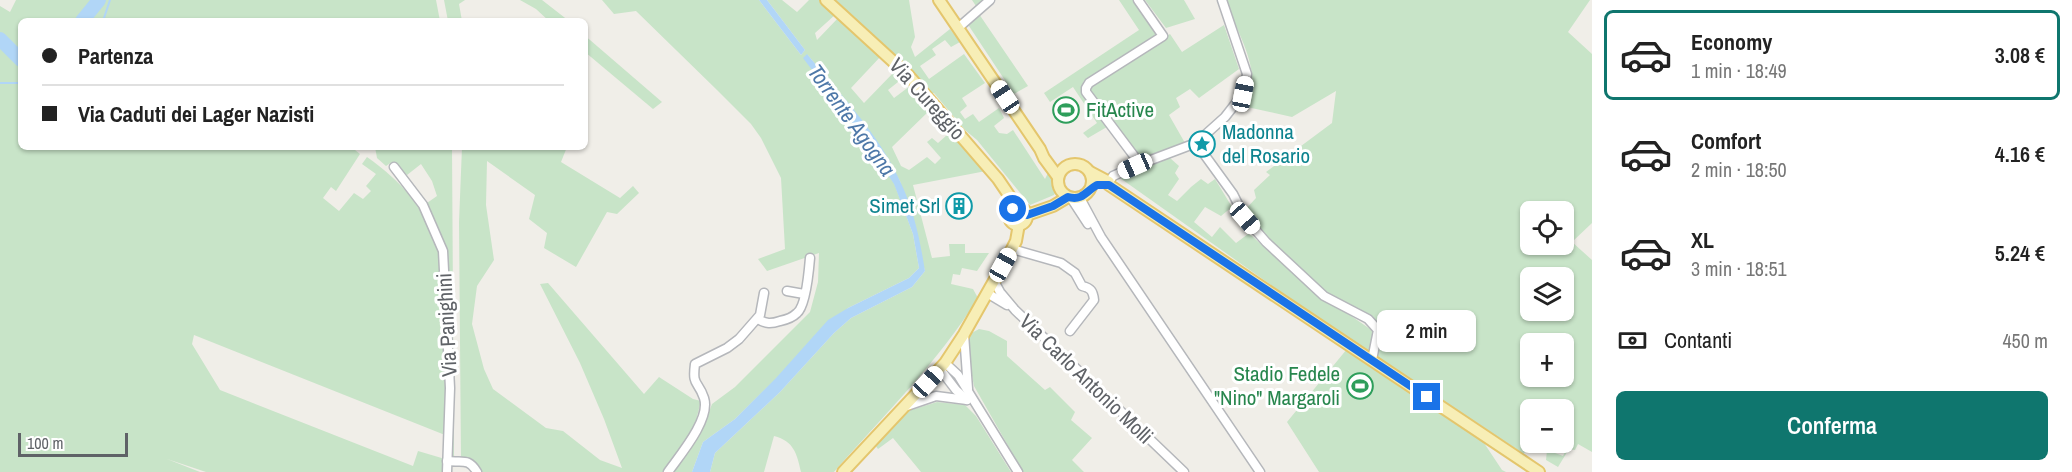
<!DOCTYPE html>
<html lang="it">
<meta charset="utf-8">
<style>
body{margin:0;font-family:"Archivo Narrow",sans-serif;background:#f2f2f2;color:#222;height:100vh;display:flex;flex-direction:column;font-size:22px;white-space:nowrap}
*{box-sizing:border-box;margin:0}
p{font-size:20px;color:#767676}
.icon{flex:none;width:33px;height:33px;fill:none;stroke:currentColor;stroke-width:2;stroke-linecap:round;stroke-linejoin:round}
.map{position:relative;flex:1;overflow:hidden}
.side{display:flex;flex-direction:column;background:#fff;width:480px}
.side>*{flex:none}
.guide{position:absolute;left:18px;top:18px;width:570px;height:132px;border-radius:9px;box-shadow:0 2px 4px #0004;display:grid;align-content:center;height:132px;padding:0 24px;background:#fff}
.buttons{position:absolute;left:1520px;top:201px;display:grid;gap:12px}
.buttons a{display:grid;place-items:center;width:54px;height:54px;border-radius:9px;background:#fff;box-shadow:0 2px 4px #0004;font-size:30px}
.scale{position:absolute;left:18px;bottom:15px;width:110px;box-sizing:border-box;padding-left:6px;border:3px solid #5f6267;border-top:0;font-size:16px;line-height:21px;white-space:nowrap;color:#5f6267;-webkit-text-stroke:4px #fff;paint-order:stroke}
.end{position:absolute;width:27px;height:27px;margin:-14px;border:8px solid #1a73e8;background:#fff;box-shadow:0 0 0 3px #fff}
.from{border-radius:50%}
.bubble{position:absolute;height:42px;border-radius:9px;background:#fff;box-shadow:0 2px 4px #0004;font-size:20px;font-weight:600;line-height:42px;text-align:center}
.car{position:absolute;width:18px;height:36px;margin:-18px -9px;border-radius:8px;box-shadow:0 0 4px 2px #0007;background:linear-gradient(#fff 24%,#345 0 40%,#fff 0 76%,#345 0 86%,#fff 0)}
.guide b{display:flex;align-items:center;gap:21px;height:57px;font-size:22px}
.guide b+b{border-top:2px solid #e0e0e0}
.guide i{width:15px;height:15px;background:#222}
ul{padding:10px 0 0;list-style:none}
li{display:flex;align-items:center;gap:18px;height:90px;margin:0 12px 9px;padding:0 12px;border:3px solid transparent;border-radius:9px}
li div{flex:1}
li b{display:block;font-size:22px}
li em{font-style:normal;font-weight:600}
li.on{border-color:#0f766e}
li>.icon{width:54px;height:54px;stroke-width:1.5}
.pay{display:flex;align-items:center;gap:15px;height:66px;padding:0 24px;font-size:22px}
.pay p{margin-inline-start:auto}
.primary-button{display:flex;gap:12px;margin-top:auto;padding:12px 24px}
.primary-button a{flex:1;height:69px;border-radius:9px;background:#0f766e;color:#fff;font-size:24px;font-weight:600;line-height:69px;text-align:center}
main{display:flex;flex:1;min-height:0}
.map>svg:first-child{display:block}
</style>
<main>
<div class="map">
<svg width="1592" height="472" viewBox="0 0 1592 472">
<rect width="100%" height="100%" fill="#f0eee8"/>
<!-- green -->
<g fill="#c8e4c8" fill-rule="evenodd">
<path d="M16,0h420l4,21h-419v126h336l-2,3 5,4 -24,37 -5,-4 -8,11 16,13 15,-18 9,6 8,-8 -5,-5 10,-12 -14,-10 5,-7c34,24 60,52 72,93 4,14 3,32 3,46 3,47 4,93 3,139l-251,-100 -2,9 28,46 193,76 5,-15 27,8v13h-239l-39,-13 33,13h-200v-466l10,6z"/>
<path d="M444,0h21l-6,4 3,17h-14z"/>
<path d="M520,0h22l27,21h-20l-13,-12z"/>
<path d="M602,0h157l42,55 4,-5 -38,-50h15l15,12 12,-12h11l16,14 -21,19 2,7 22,-23 43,38 -31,33 13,15 32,-33 7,8 -15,12 6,8 16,-12 20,24 -38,37 9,19 8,4 18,-13 8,7 6,-6 -14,-16 5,-4 6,5 9,-8 -3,-5 4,-3 38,44 -73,14 19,73 18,-2 -1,-12h16v9h24l-12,18 -15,-3 -2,7 -7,-1 -2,10 22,5 5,9c-40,64 -94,117 -144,174h-33c-4,-18 -7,-31 -27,-36l-10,36h-54l5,-19 65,-61 54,-59 17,-15 61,-31 13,-16 -25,-90 -31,-51 -62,-76 87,129 19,51 6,34 -10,10 -61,30 -113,111 -32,23 -11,30h-19l28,-39 11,-29 23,-17 75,-75 8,-30 1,-29 -52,18 -9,-12 27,-10 -4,-71 -20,-40 -10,-14 -34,-34 -81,-79 -22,3z"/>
<path d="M836,0h73l6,37 -4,10 4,10 35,-28 10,13 -9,5 -6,-7 -13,9 4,6 -16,11 9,13 35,-25 21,29 -23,15 5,8 -7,6 5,7 8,-5 6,8 20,-14 5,10 -10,8 5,7 8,1 6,-4 32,49 4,-8c7,9 10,13 5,24l-24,10 -53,-65 -12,-10 -31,-37h-5z"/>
<path d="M972,0h19l-12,14 49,72 -14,8 -51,-77 13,-11z"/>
<path d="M1119,0h15l24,34 -75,48 5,7 82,-55 12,18 42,-27 15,44 -40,29 -9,-9 -14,9 4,9 -11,8 16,28 -48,16 -25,-35 -24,14 -5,-5 14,-10 -24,-36 -23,15 -6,-9 95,-63z"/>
<path d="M1145,0h39l11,19 -29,9z"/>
<path d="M1224,0h366l-22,32 24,22v169l-20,19 20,18v192l-14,-8 -3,6 -6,-1 -11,18 -12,-7 1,-10 16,6 4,-8 -13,-5 9,-1v-18l6,2 5,-11 -28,-11 -3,5 -13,1v30l-6,14 -198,-130 -206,-146 34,-15 16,-5 9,8 -4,7 4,6 -11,16 9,6 14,-14 10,-8 7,5 7,-5 17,28 -11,9 -16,-9 -11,15 18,15 8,-10 16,16 12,-9 4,2 54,49 67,46 5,-5 -54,-34 -56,-50 -25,-30 13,-14 -2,-8 16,-15 -4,-3 66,-49 4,-32 -44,26 -45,-10 -4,-3c2,-8 8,-12 9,-21 2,-25 -18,-60 -28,-83zM1530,212h33v32h-33zM1530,278h33v32h-33zM1530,344h33v32h-33z"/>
<path d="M585,36l5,4 72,62 -9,7 -68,-57z"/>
<path d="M375,147h77l2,310h-3l-3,-202 -21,-52 10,-7 -5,-15 -11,-17 -14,11 -15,-13 -6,4 -9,-8z"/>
<path d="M462,147h105l-6,15 59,36 13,-12 6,7 -22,21 -10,-2 -31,55 -32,-19 3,-15 -18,-14 6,-24 -48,-34 -1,44 8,55 -17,26 -5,38 12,45 9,20 53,39 17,3 37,29 22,8 -18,-49 -24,-56 -40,-79 8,-1 96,111 15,-17 34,22 8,2 -7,27 -30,44h-187l-16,-11 -2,-239z"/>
<path d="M979,329l10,2 18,10v15l38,34 5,-3 25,25 -4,8 21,18 -20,22 12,12h-61l-49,-86 -5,-26 -1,-25z"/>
<path d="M1347,349l133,88 22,33 4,2h-187l-32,-50z"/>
<path d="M937,402l28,3 11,11 35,56h-90l-28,-34 -15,11 -3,-4 33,-34z"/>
</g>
<!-- water -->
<g fill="#b1d6f7">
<path d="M759,0h8l38,50 -4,5z"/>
<path d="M807,54c33,40 72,80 93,127 14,29 20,59 25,90l-13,16 -61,31 -17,15 -54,59 -65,61 -5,19h-18l11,-30 32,-23 41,-41 52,-58 20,-12 61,-30 10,-10 -6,-34 -19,-50 -31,-47 -60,-79z"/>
</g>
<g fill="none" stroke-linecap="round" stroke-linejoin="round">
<!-- stream -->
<g stroke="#b1d6f7" stroke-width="2">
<path d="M103,21l7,-21"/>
<path d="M0,83h21"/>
</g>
<!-- river -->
<g stroke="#b1d6f7" stroke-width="14">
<path d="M82,21l17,-21"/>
<path d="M0,39l21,21"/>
</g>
<!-- minor casing -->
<g stroke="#b5b7bb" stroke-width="11">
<g id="minor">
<path d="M1138,0l25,36 -74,47 -3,5v4l54,72"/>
<path d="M958,28l32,-28"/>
<path d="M1196,143l37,51 12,24 21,24 58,54 44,23 10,11 -6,30"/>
<path d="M394,167l29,38 20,46 7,137 -3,84"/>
<path d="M1109,182l4,-6 22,-10 61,-23 29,-26 18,-23 4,-20 -25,-74"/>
<path d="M1071,198l17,26"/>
<path d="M1080,198l21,39 159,235"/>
<path d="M1012,249l49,14 14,10 7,13c9,2 11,5 12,14l-24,31"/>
<path d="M994,281l6,11 15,18 169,162"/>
<path d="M787,291l17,3"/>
<path d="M987,293l20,12"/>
<path d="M758,319c8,5 13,5 22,2 5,-1 13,-4 17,-8 9,-7 12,-43 13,-55"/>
<path d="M964,334l4,55"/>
<path d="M945,363l13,12 60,97"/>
<path d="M940,369l16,21 11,10"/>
<path d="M907,406l29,-10 31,4"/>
<path d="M447,461c15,2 21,-4 30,11"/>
<path d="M668,472c12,-17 43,-53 36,-74 -6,-18 -12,-11 -9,-34l32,-16 12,-9 21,-24 4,-22"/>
</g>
</g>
<!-- major casing -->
<g stroke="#e4c66d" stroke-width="14">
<g id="major">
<path d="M826,0l83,76 89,103 19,28"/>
<path d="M939,0l101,149 4,9 14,19"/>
<circle cx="1075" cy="181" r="17"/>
<path d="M1090,172l19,10v3l430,287"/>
<circle cx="1018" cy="216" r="9"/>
<path d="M1027,215l26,-9 15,-9"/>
<path d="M843,472l102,-109 19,-29 48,-85 4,-8 3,-17"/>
</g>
</g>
<!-- minor -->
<use href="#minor" stroke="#fff" stroke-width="8"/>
<!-- major -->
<use href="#major" stroke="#f7eeb6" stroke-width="10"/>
</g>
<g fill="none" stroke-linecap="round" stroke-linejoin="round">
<!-- route -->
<path stroke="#1a73e8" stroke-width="8" d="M1013,209l9,-1 5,7 26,-9 15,-9c15,4 18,-6 29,-12h12l318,212"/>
</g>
<!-- icons -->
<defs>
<g id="stadium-ring" transform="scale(1.35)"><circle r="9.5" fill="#fff" stroke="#2e9e5b" stroke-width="1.5"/><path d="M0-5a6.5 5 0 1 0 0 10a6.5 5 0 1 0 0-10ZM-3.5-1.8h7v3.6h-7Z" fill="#2e9e5b"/></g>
<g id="sight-ring" transform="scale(1.35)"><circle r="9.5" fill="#fff" stroke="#0f9aa8" stroke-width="1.5"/><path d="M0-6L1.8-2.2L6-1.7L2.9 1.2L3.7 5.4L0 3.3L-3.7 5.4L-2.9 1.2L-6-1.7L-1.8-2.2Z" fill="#0f9aa8"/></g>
<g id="building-ring" transform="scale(1.35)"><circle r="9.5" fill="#fff" stroke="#0f9aa8" stroke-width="1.5"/><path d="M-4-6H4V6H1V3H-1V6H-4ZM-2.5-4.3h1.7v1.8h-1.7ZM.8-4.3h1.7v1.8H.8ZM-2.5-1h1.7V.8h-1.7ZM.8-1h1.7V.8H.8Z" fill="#0f9aa8"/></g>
</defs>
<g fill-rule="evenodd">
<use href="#stadium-ring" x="1066" y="110"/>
<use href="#sight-ring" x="1202" y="144"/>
<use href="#building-ring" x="959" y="206"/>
<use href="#stadium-ring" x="1360" y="386"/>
</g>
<g text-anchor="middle" stroke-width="6" stroke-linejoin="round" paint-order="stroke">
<!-- street labels -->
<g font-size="21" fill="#5f6267" stroke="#fff">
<text transform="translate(927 99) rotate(48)" y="7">Via Cureggio</text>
<text transform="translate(447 325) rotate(-93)" y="7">Via Panighini</text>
<text transform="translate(1086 379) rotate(44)" y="7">Via Carlo Antonio Molli</text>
</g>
<!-- leisure labels -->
<g font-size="21" fill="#27864d" stroke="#fff" text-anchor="start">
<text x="1086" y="117">FitActive</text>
<text x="1340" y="381" text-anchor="end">Stadio Fedele<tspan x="1340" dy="24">"Nino" Margaroli</tspan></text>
</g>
<!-- culture labels -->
<g font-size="21" fill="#0d838f" stroke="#fff" text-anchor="start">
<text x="1222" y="139">Madonna<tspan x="1222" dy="24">del Rosario</tspan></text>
<text x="940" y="213" text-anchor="end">Simet Srl</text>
</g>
<!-- water labels -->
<g font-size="22" font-style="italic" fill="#4e78a8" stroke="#fff">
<text transform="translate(852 120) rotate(54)" y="8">Torrente Agogna</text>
</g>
</g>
</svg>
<div class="buttons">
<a><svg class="icon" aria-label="locate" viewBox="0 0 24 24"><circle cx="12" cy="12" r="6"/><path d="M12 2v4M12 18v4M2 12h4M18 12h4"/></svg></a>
<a><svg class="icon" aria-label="layers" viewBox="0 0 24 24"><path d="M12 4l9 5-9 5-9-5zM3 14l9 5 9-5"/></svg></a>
<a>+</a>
<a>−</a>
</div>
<div class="scale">100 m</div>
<i class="end from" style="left:1013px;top:209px"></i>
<i class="end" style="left:1427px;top:397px"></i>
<div class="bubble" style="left:1377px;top:310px;width:99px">2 min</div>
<i class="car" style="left:1243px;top:94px;rotate:11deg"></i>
<i class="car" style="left:1005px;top:97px;rotate:326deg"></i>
<i class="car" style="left:1135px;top:166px;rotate:246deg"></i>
<i class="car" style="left:1245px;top:218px;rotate:139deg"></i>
<i class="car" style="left:1003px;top:265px;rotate:29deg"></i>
<i class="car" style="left:928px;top:382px;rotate:43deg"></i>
<div class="guide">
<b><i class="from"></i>Partenza</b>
<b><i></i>Via Caduti dei Lager Nazisti</b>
</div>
</div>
<section class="side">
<ul>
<li class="on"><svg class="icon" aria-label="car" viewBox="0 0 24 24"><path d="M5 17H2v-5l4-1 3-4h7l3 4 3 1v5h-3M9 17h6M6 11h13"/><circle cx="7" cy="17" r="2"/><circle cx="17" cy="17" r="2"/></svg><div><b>Economy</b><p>1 min · 18:49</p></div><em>3.08 €</em></li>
<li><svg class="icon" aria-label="car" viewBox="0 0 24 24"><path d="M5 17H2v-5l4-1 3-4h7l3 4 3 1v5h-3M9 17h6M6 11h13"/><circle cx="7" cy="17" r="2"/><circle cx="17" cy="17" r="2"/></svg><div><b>Comfort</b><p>2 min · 18:50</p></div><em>4.16 €</em></li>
<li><svg class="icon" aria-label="car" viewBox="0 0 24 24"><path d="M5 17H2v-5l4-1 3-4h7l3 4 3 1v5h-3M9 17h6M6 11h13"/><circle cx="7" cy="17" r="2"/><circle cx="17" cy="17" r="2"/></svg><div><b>XL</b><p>3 min · 18:51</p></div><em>5.24 €</em></li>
</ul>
<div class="pay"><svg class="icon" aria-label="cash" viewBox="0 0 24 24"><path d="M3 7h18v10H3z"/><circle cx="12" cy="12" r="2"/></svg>Contanti<p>450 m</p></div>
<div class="primary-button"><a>Conferma</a></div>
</section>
</main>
